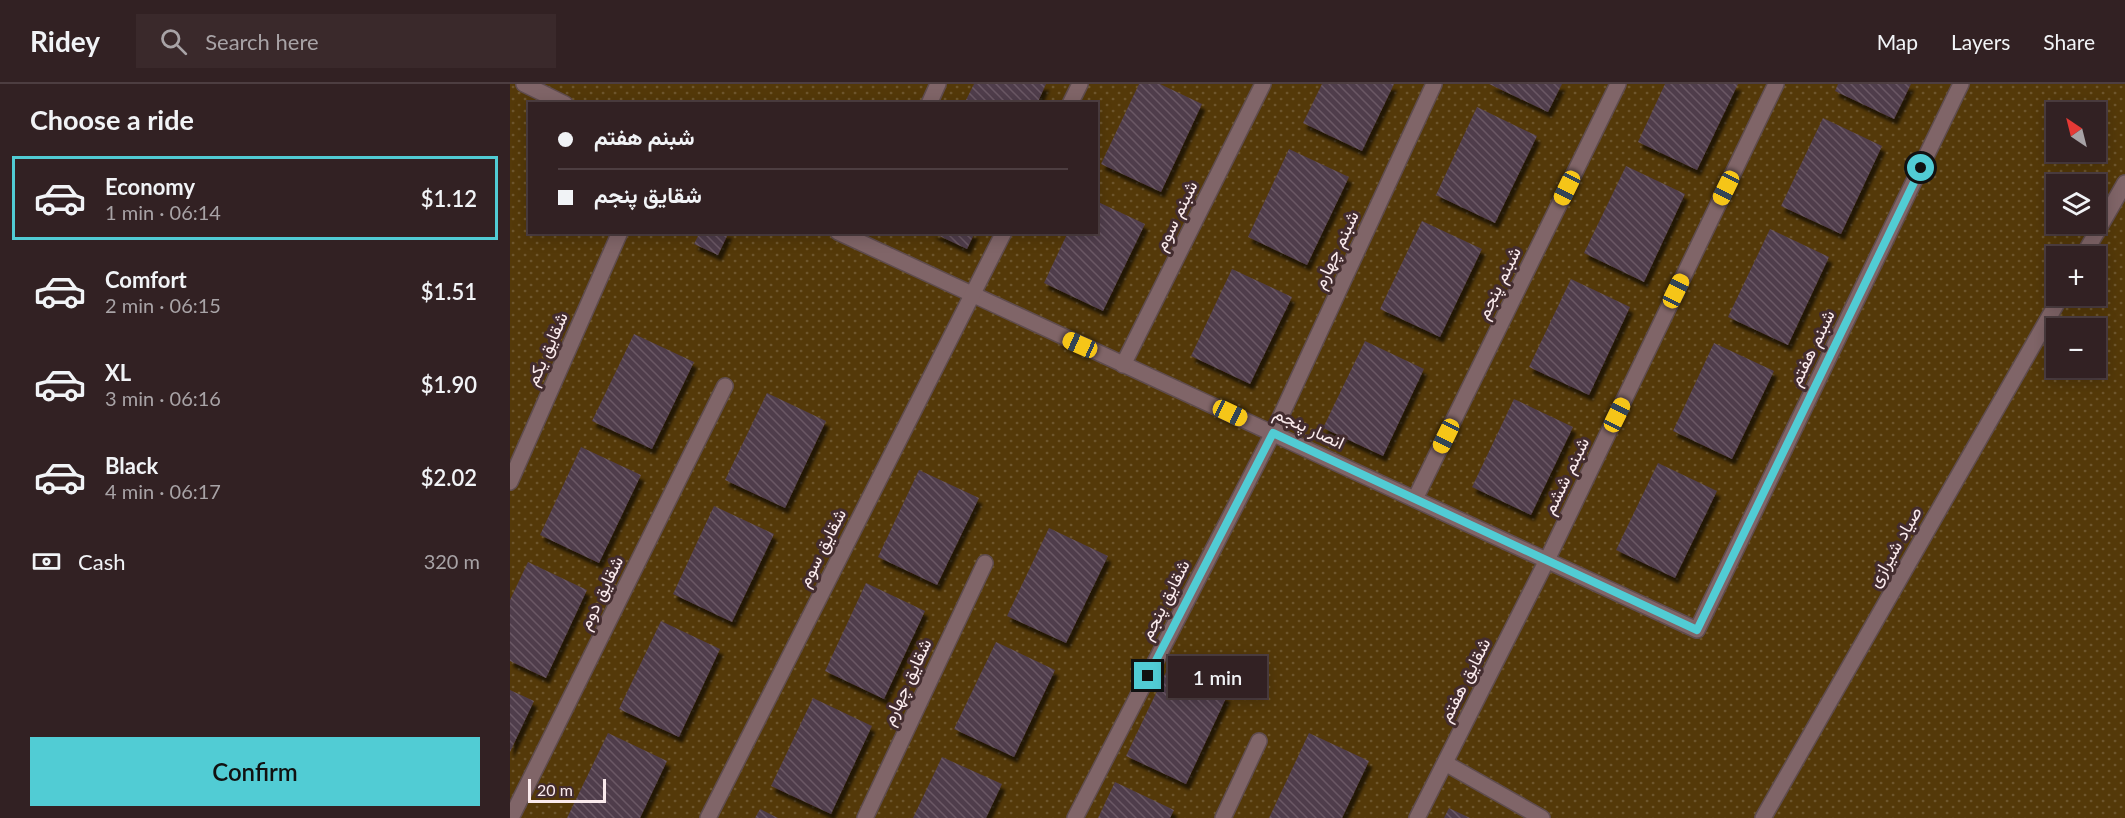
<!DOCTYPE html>
<meta charset="utf-8">
<style>
body{margin:0;font-family:Lato,Vazirmatn,sans-serif;background:#3a292b;color:#f1f3f6;height:100vh;display:flex;flex-direction:column;font-size:22px;white-space:nowrap}
*{box-sizing:border-box;margin:0}
p{font-size:20px;color:#a8a3a6}
.icon{flex:none;width:33px;height:33px;fill:none;stroke:currentColor;stroke-width:2;stroke-linecap:round;stroke-linejoin:round}
.map{position:relative;flex:1;overflow:hidden}
.sheet{display:flex;flex-direction:column;background:#322123;width:510px}
.sheet>*{flex:none}
.top-card{position:absolute;left:18px;top:18px;width:570px;height:132px;border-radius:0px;box-shadow:0 3px 15px #0003,0 0 0 2px #4d3e41;display:grid;align-content:center;height:132px;padding:0 30px;background:#322123}
.needle{width:39px;rotate:325deg}
.controls{position:absolute;left:1536px;top:18px;display:grid;gap:12px}
.controls a{display:grid;place-items:center;width:60px;height:60px;border-radius:0px;background:#322123;box-shadow:0 3px 15px #0003,0 0 0 2px #4d3e41;font-size:30px}
.scale{position:absolute;left:18px;bottom:15px;width:78px;box-sizing:border-box;padding-left:6px;border:3px solid #faeaec;border-top:0;font-size:16px;line-height:21px;white-space:nowrap;color:#faeaec;-webkit-text-stroke:4px #432c2f;paint-order:stroke}
.end{position:absolute;width:27px;height:27px;margin:-14px;border:8px solid #51ccd4;background:#111;box-shadow:0 0 0 3px #111}
.from{border-radius:50%}
.bubble{position:absolute;height:42px;border-radius:0px;background:#322123;box-shadow:0 3px 15px #0003,0 0 0 2px #4d3e41;font-size:20px;font-weight:600;line-height:42px;text-align:center}
.car{position:absolute;width:18px;height:36px;margin:-18px -9px;border-radius:8px;box-shadow:0 0 4px 2px #0007;background:linear-gradient(#f5c518 24%,#345 0 40%,#f5c518 0 76%,#345 0 86%,#f5c518 0)}
.top-card b{display:flex;align-items:center;gap:21px;height:57px;font-size:22px}
.top-card b+b{border-top:2px solid #4d3e41}
.top-card i{width:15px;height:15px;background:#f1f3f6}
ul{padding:0;list-style:none}
li{display:flex;align-items:center;gap:18px;height:84px;margin:0 12px 9px;padding:0 18px;border:3px solid transparent;border-radius:0px}
li div{flex:1}
li b{display:block;font-size:22px}
li em{font-style:normal;font-weight:600}
li.on{border-color:#51ccd4}
li>.icon{width:54px;height:54px;stroke-width:1.5}
h2{padding:0 30px;font-size:27px;line-height:72px}
.pay{display:flex;align-items:center;gap:15px;height:66px;padding:0 30px;font-size:22px}
.pay p{margin-inline-start:auto}
.cta{display:flex;gap:12px;margin-top:auto;padding:12px 30px}
.cta a{flex:1;height:69px;border-radius:0px;background:#51ccd4;color:#111;font-size:24px;font-weight:600;line-height:69px;text-align:center}
header{display:flex;align-items:center;gap:36px;box-sizing:border-box;height:84px;padding:0 30px;background:#322123;border-bottom:2px solid #4d3e41}
header strong{font-size:28px}
nav{display:flex;gap:33px;margin-inline-start:auto;font-size:21px}
.search{width:420px;height:54px;background:#3a292b;display:flex;align-items:center;gap:15px;box-sizing:border-box;padding:0 21px;border-radius:0px;color:#a8a3a6;font-size:22px}
main{display:flex;flex:1;min-height:0}
.map>svg:first-child{display:block}
</style>
<header>
<strong>Ridey</strong>
<div class="search"><svg class="icon" aria-label="search" viewBox="0 0 24 24"><circle cx="10" cy="10" r="6"/><path d="M15 15l6 6"/></svg>Search here</div>
<nav><a>Map</a><a>Layers</a><a>Share</a></nav>
</header>
<main>
<section class="sheet">
<h2>Choose a ride</h2>
<ul>
<li class="on"><svg class="icon" aria-label="car" viewBox="0 0 24 24"><path d="M5 17H2v-5l4-1 3-4h7l3 4 3 1v5h-3M9 17h6M6 11h13"/><circle cx="7" cy="17" r="2"/><circle cx="17" cy="17" r="2"/></svg><div><b>Economy</b><p>1 min · 06:14</p></div><em>$1.12</em></li>
<li><svg class="icon" aria-label="car" viewBox="0 0 24 24"><path d="M5 17H2v-5l4-1 3-4h7l3 4 3 1v5h-3M9 17h6M6 11h13"/><circle cx="7" cy="17" r="2"/><circle cx="17" cy="17" r="2"/></svg><div><b>Comfort</b><p>2 min · 06:15</p></div><em>$1.51</em></li>
<li><svg class="icon" aria-label="car" viewBox="0 0 24 24"><path d="M5 17H2v-5l4-1 3-4h7l3 4 3 1v5h-3M9 17h6M6 11h13"/><circle cx="7" cy="17" r="2"/><circle cx="17" cy="17" r="2"/></svg><div><b>XL</b><p>3 min · 06:16</p></div><em>$1.90</em></li>
<li><svg class="icon" aria-label="car" viewBox="0 0 24 24"><path d="M5 17H2v-5l4-1 3-4h7l3 4 3 1v5h-3M9 17h6M6 11h13"/><circle cx="7" cy="17" r="2"/><circle cx="17" cy="17" r="2"/></svg><div><b>Black</b><p>4 min · 06:17</p></div><em>$2.02</em></li>
</ul>
<div class="pay"><svg class="icon" aria-label="cash" viewBox="0 0 24 24"><path d="M3 7h18v10H3z"/><circle cx="12" cy="12" r="2"/></svg>Cash<p>320 m</p></div>
<div class="cta"><a>Confirm</a></div>
</section>
<div class="map">
<svg width="1615" height="734" viewBox="0 0 1615 734">
<defs>
<pattern id="park-dots" width="8" height="8" patternUnits="userSpaceOnUse" patternTransform="scale(1.5)"><rect width="8" height="8" fill="#543909"/><path d="M2 2h.1M6 6h.1" fill="none" stroke="#6e562d" stroke-width="1.8" stroke-linecap="round"/></pattern>
<pattern id="building-back-hatch" width="6" height="6" patternUnits="userSpaceOnUse" patternTransform="scale(1.5)"><rect width="6" height="6" fill="#503d4b"/><path d="M-1 5l2 2M0 0l6 6M5-1l2 2" fill="none" stroke="#6a5965"/></pattern>
<filter id="shadow"><feDropShadow dx="3.5" dy="6" stdDeviation="1.5" flood-color="#0009"/></filter>
</defs>
<rect width="100%" height="100%" fill="#432c2f"/>
<!-- park -->
<path fill="url(#park-dots)" fill-rule="evenodd" d="M0,0h1615v734h-1615zM20,20h566v128h-566zM1546,28h40v40h-40zM1546,100h40v40h-40zM1546,172h40v40h-40zM1546,244h40v40h-40z"/>
<!-- building -->
<g fill="url(#building-back-hatch)" filter="url(#shadow)">
<path d="M464,0h72l-9,20h-69l-3,-2z"/>
<path d="M629,0h21l42,20 -41,88 -60,-28z"/>
<path d="M812,0h72l-32,67 -59,-28z"/>
<path d="M979,0h73l-14,28z"/>
<path d="M1155,0h73l-41,86 -59,-28z"/>
<path d="M1328,0h73l-17,35 -59,-28z"/>
<path d="M967,23l60,29 -42,87 -59,-28z"/>
<path d="M1313,34l59,28 -41,88 -60,-28z"/>
<path d="M779,65l60,28 -42,88 -59,-28z"/>
<path d="M1116,82l59,28 -41,88 -60,-29z"/>
<path d="M586,117l49,23 -42,87 -59,-28 24,-51h28z"/>
<path d="M912,137l60,28 -42,88 -60,-28z"/>
<path d="M1260,145l59,28 -41,88 -60,-28z"/>
<path d="M190,148h29l-11,23 -24,-11z"/>
<path d="M421,148h44l-8,17z"/>
<path d="M722,185l60,28 -42,87 -59,-28z"/>
<path d="M1061,195l59,28 -41,88 -60,-28z"/>
<path d="M124,250l60,28 -42,87 -60,-28z"/>
<path d="M855,257l59,28 -41,87 -60,-28z"/>
<path d="M1204,259l60,28 -42,88 -59,-28z"/>
<path d="M257,309l59,28 -41,87 -60,-28z"/>
<path d="M1004,315l59,28 -42,88 -59,-28z"/>
<path d="M71,363l60,28 -42,88 -59,-28z"/>
<path d="M1148,379l59,28 -42,87 -59,-28z"/>
<path d="M409,386l60,28 -42,87 -59,-28z"/>
<path d="M204,422l60,28 -42,88 -59,-28z"/>
<path d="M539,444l59,28 -42,87 -59,-27z"/>
<path d="M18,478l59,28 -41,88 -36,-17v-61z"/>
<path d="M356,499l59,28 -41,88 -59,-28z"/>
<path d="M151,537l59,28 -41,88 -60,-28z"/>
<path d="M486,558l59,28 -41,87 -60,-28z"/>
<path d="M658,584l59,28 -41,88 -60,-28z"/>
<path d="M0,606l24,11 -24,51z"/>
<path d="M303,614l59,28 -41,88 -60,-28z"/>
<path d="M98,649l59,28 -27,57h-73z"/>
<path d="M799,649l60,28 -27,57h-73z"/>
<path d="M432,673l60,27 -16,34h-73z"/>
<path d="M605,698l59,28 -4,8h-72z"/>
<path d="M939,724l21,10h-26z"/>
<path d="M250,725l18,9h-23z"/>
</g>
<g fill="none" stroke-linecap="round" stroke-linejoin="round">
<!-- minor casing -->
<g stroke="#5f4c4e" stroke-width="18">
<g id="minor">
<path d="M14,0l41,20"/>
<path d="M419,20l9,-20"/>
<path d="M560,20l10,-20"/>
<path d="M328,148l859,398 264,-546"/>
<path d="M1573,172l42,-73"/>
<path d="M613,281l140,-281"/>
<path d="M0,398l110,-250"/>
<path d="M905,415l203,-415"/>
<path d="M935,679l97,55"/>
<path d="M1,734l214,-432"/>
<path d="M198,734l296,-586"/>
<path d="M355,734l120,-255"/>
<path d="M565,734l198,-385 161,-349"/>
<path d="M713,734l36,-77"/>
<path d="M907,734l130,-258 229,-476"/>
<path d="M1253,734l298,-522"/>
</g>
</g>
<!-- minor -->
<use href="#minor" stroke="#806568" stroke-width="15"/>
</g>
<g fill="none" stroke-linecap="round" stroke-linejoin="round">
<!-- route -->
<path stroke="#51ccd4" stroke-width="8" d="M638,592l125,-243 424,197 224,-462"/>
</g>
<g text-anchor="middle" stroke-width="6" stroke-linejoin="round" paint-order="stroke">
<!-- street labels -->
<g font-size="18" fill="#faeaec" stroke="#432c2f">
<text transform="translate(666 132) rotate(-64)" y="6">شبنم سوم</text>
<text transform="translate(826 166) rotate(-65)" y="6">شبنم چهارم</text>
<text transform="translate(989 199) rotate(-64)" y="6">شبنم پنجم</text>
<text transform="translate(1302 264) rotate(-64)" y="6">شبنم هفتم</text>
<text transform="translate(37 265) rotate(-66)" y="6">شقایق یکم</text>
<text transform="translate(799 344) rotate(25)" y="6">انصار پنجم</text>
<text transform="translate(1056 392) rotate(-64)" y="6">شبنم ششم</text>
<text transform="translate(1385 463) rotate(-60)" y="6">صیاد شیرازی</text>
<text transform="translate(312 464) rotate(-63)" y="6">شقایق سوم</text>
<text transform="translate(91 509) rotate(-64)" y="6">شقایق دوم</text>
<text transform="translate(655 516) rotate(-63)" y="6">شقایق پنجم</text>
<text transform="translate(955 596) rotate(-63)" y="6">شقایق هفتم</text>
<text transform="translate(397 598) rotate(-65)" y="6">شقایق چهارم</text>
</g>
</g>
</svg>
<div class="controls">
<a><svg class="needle" viewBox="-14 -14 28 28"><path d="M0-13l5 13h-10z" fill="#e53935"/><path d="M0 13l5-13h-10z" fill="#a8a3a6"/></svg></a>
<a><svg class="icon" aria-label="layers" viewBox="0 0 24 24"><path d="M12 4l9 5-9 5-9-5zM3 14l9 5 9-5"/></svg></a>
<a>+</a>
<a>−</a>
</div>
<div class="scale">20 m</div>
<i class="end from" style="left:1411px;top:84px"></i>
<i class="end" style="left:638px;top:592px"></i>
<div class="bubble" style="left:658px;top:572px;width:99px">1 min</div>
<i class="car" style="left:1057px;top:104px;rotate:206deg"></i>
<i class="car" style="left:1216px;top:104px;rotate:206deg"></i>
<i class="car" style="left:1166px;top:207px;rotate:26deg"></i>
<i class="car" style="left:570px;top:261px;rotate:294deg"></i>
<i class="car" style="left:720px;top:329px;rotate:115deg"></i>
<i class="car" style="left:1107px;top:331px;rotate:26deg"></i>
<i class="car" style="left:936px;top:352px;rotate:206deg"></i>
<div class="top-card">
<b><i class="from"></i>شبنم هفتم</b>
<b><i></i>شقایق پنجم</b>
</div>
</div>
</main>
